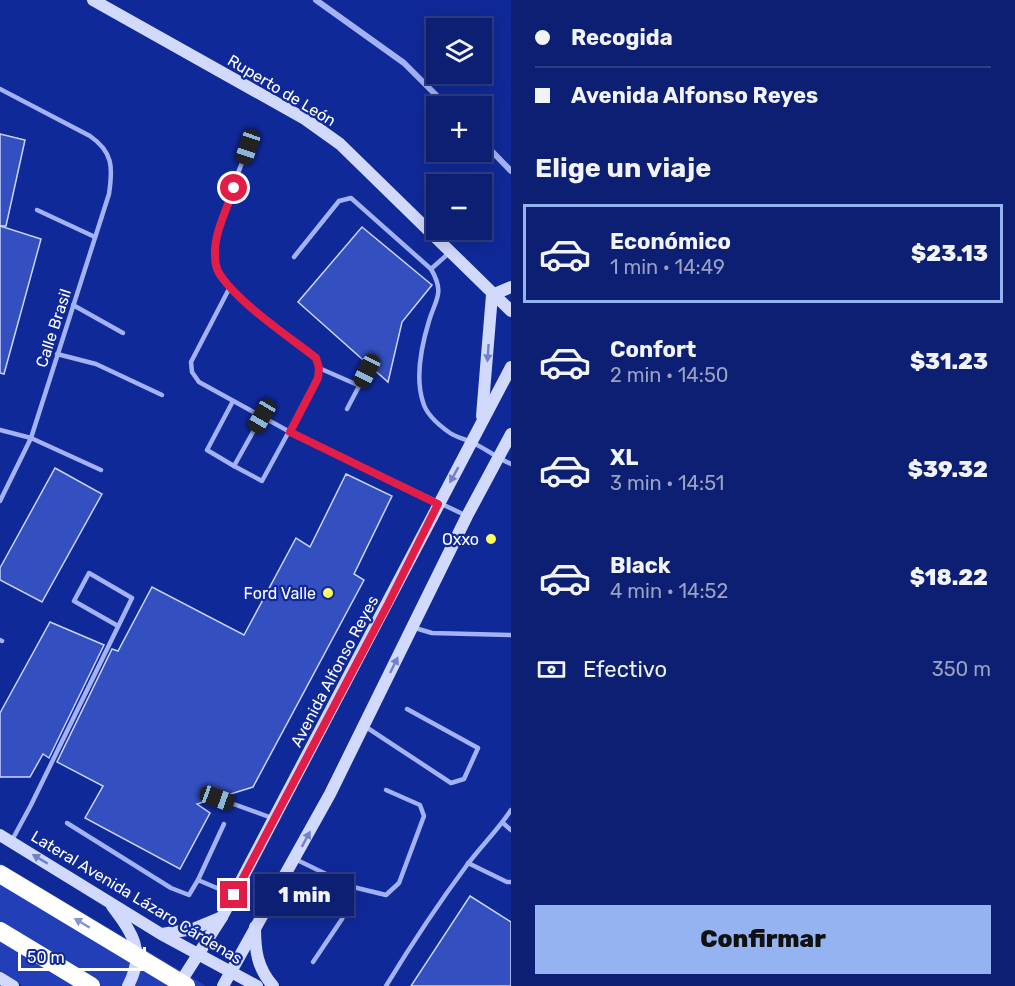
<!DOCTYPE html>
<html lang="es">
<meta charset="utf-8">
<style>
body{margin:0;font-family:Rubik,sans-serif;background:#1a2c7a;color:#f1f3f6;height:100vh;display:flex;flex-direction:column;font-size:22px;white-space:nowrap}
*{box-sizing:border-box;margin:0}
p{font-size:20px;color:#9aa2c4}
.icon{flex:none;width:33px;height:33px;fill:none;stroke:currentColor;stroke-width:2;stroke-linecap:round;stroke-linejoin:round}
.map{position:relative;flex:1;overflow:hidden}
.details{display:flex;flex-direction:column;background:#0c1f72;width:504px}
.details>*{flex:none}
.top-card{display:grid;align-content:center;height:132px;padding:0 24px;background:#0c1f72}
.fabs{position:absolute;left:426px;top:18px;display:grid;gap:12px}
.fabs a{display:grid;place-items:center;width:66px;height:66px;border-radius:0px;background:#0c1f72;box-shadow:0 3px 15px #0003,0 0 0 2px #2c3d84;font-size:30px}
.scale{position:absolute;left:18px;bottom:15px;width:128px;box-sizing:border-box;padding-left:6px;border:3px solid #fff;border-top:0;font-size:16px;line-height:21px;white-space:nowrap;color:#fff;-webkit-text-stroke:4px #102998;paint-order:stroke}
.end{position:absolute;width:27px;height:27px;margin:-14px;border:8px solid #e11d48;background:#fff;box-shadow:0 0 0 3px #fff}
.from{border-radius:50%}
.bubble{position:absolute;height:42px;border-radius:0px;background:#0c1f72;box-shadow:0 3px 15px #0003,0 0 0 2px #2c3d84;font-size:20px;font-weight:800;line-height:42px;text-align:center}
.car{position:absolute;width:18px;height:36px;margin:-18px -9px;border-radius:8px;box-shadow:0 0 4px 2px #0007;background:linear-gradient(#222 24%,#8ab4d8 0 40%,#222 0 76%,#8ab4d8 0 86%,#222 0)}
.top-card b{display:flex;align-items:center;gap:21px;height:57px;font-size:22px}
.top-card b+b{border-top:2px solid #2c3d84}
.top-card i{width:15px;height:15px;background:#f1f3f6}
ul{padding:0;list-style:none}
li{display:flex;align-items:center;gap:18px;height:99px;margin:0 12px 9px;padding:0 12px;border:3px solid transparent;border-radius:0px}
li div{flex:1}
li b{display:block;font-size:22px}
li em{font-style:normal;font-weight:800}
li.active{border-color:#95b2f1}
li>.icon{width:54px;height:54px;stroke-width:1.5}
h2{padding:0 24px;font-size:27px;line-height:72px}
.pay{display:flex;align-items:center;gap:15px;height:66px;padding:0 24px;font-size:22px}
.pay p{margin-inline-start:auto}
.button{display:flex;gap:12px;margin-top:auto;padding:12px 24px}
.button a{flex:1;height:69px;border-radius:0px;background:#95b2f1;color:#111;font-size:24px;font-weight:800;line-height:69px;text-align:center}
main{display:flex;flex:1;min-height:0}
.map>svg:first-child{display:block}
</style>
<main>
<div class="map">
<svg width="511" height="986" viewBox="0 0 511 986">
<rect width="100%" height="100%" fill="#102998"/>
<!-- green -->
<path fill="#233fb8" d="M0,863l206,123h-183l-23,-14z"/>
<!-- building -->
<g fill="#344fbf" stroke="#cad4fe" stroke-width="1.5">
<path d="M0,134l25,6 -19,86h-6z"/>
<path d="M0,226l41,13 -37,135 -4,-1z"/>
<path d="M362,227l70,58 -30,37 -14,60 -90,-80z"/>
<path d="M55,468l47,26 -60,108 -42,-22v-12z"/>
<path d="M346,474l46,22 -38,78 10,6 -111,207 -29,9 -8,-2 -3,5 -16,5 13,9 -30,56 -95,-51 18,-32 -46,-24 55,-113 6,2 34,-64 92,48 52,-97 14,9z"/>
<path d="M50,622l54,23 -55,113 -6,-4 -13,23h-30v-64z"/>
<path d="M470,896l41,26v64h-100z"/>
</g>
<g fill="none" stroke-linecap="round" stroke-linejoin="round">
<!-- lane -->
<g stroke="#a2b2f4" stroke-width="4.5">
<path d="M0,89l90,47c23,16 23,31 19,58l-78,244 -31,63"/>
<path d="M37,210l58,27"/>
<path d="M294,257l45,-56 12,-3 80,71c14,24 5,29 -2,52 -7,23 -14,57 -6,81 3,12 17,24 27,31 6,4 14,6 21,9 14,6 26,16 40,22"/>
<path d="M431,269l18,-16"/>
<path d="M230,287l-39,75 1,10 7,10 91,50 177,84"/>
<path d="M73,305l50,28"/>
<path d="M57,354l39,10 66,31"/>
<path d="M319,368l41,18"/>
<path d="M233,401l-26,49 27,16 28,-50"/>
<path d="M347,409l20,-38"/>
<path d="M0,430l31,8 70,32"/>
<path d="M234,466l28,15 56,-103 1,-10 -3,-10c-21,-17 -90,-66 -99,-88 -9,-26 21,-96 31,-123"/>
<path d="M415,628l17,5 79,2"/>
<path d="M0,640l2,1"/>
<path d="M366,727l85,56 13,-4 14,-31 -71,-39"/>
<path d="M217,798l55,20"/>
<path d="M67,823l104,65 18,7 9,-15 33,14"/>
<path d="M503,823l8,7"/>
<path d="M11,842l20,-37 101,-207 -43,-25 -15,28 44,25"/>
<path d="M295,859l58,28 -11,32 -29,43"/>
<path d="M468,863l39,19h4"/>
<path d="M198,880l26,-56"/>
<path d="M353,887l33,8 13,-12 25,-67 -4,-11 -34,-15"/>
<path d="M386,986c25,-41 52,-82 81,-121 14,-19 31,-35 44,-55"/>
</g>
<!-- street -->
<g stroke="#a2b2f4" stroke-width="6">
<path d="M316,0l88,63 43,43"/>
<path d="M482,141l29,30"/>
</g>
<!-- secondary -->
<g stroke="#d1d9fd" stroke-width="12">
<path d="M93,0l212,119 35,25 171,167"/>
<path d="M492,295l19,-8"/>
<path d="M482,416l10,-121"/>
<path d="M0,835l161,99 96,52"/>
<path d="M112,906c21,28 34,46 16,80"/>
<path d="M255,927c0,23 2,41 18,59"/>
<path d="M162,934l31,-5 29,-12"/>
<path d="M0,978l13,8"/>
<path d="M178,986l44,-69 289,-550"/>
<path d="M223,986l107,-192 137,-278 44,-82"/>
</g>
<!-- highway -->
<path stroke="#fff" stroke-width="18" d="M0,931l91,55"/>
<!-- highway-bridge -->
<path stroke="#fff" stroke-width="18" d="M0,874l186,112"/>
</g>
<!-- one-way arrows -->
<defs><path id="oneway-solid" d="M-6-.8H1V-3.2L6.5 0L1 3.2V.8H-6Z" transform="scale(1.5)"/></defs>
<g fill="#7081ca">
<use href="#oneway-solid" transform="translate(488 353) rotate(94)"/>
<use href="#oneway-solid" transform="translate(454 475) rotate(119)"/>
<use href="#oneway-solid" transform="translate(394 665) rotate(-64)"/>
<use href="#oneway-solid" transform="translate(306 839) rotate(-62)"/>
<use href="#oneway-solid" transform="translate(40 859) rotate(-149)"/>
</g>
<use fill="#8894cc" href="#oneway-solid" transform="translate(82 923) rotate(-149)"/>
<g fill="none" stroke-linecap="round" stroke-linejoin="round">
<!-- route -->
<path stroke="#e11d48" stroke-width="8" d="M234,188c-7,21 -20,45 -19,67 0,6 1,13 4,18 18,29 69,63 97,85l3,10 -1,10 -28,54 148,72 -50,100 -154,291"/>
</g>
<!-- markers -->
<g fill="#fffa65" stroke="#102998" stroke-width="2">
<circle cx="491" cy="539" r="6"/>
<circle cx="328" cy="593" r="6"/>
</g>
<g text-anchor="middle" stroke-width="4.5" stroke-linejoin="round" paint-order="stroke">
<!-- street labels -->
<g font-size="16" fill="#fff" stroke="#102998">
<text transform="translate(282 90) rotate(31)" y="6">Ruperto de León</text>
<text transform="translate(53 328) rotate(-72)" y="6">Calle Brasil</text>
<text transform="translate(334 671) rotate(-62)" y="6">Avenida Alfonso Reyes</text>
<text transform="translate(137 897) rotate(31)" y="6">Lateral Avenida Lázaro Cárdenas</text>
</g>
<!-- poi labels -->
<g font-size="16" fill="#fff" stroke="#102998" text-anchor="end">
<text x="479" y="545">Oxxo</text>
<text x="316" y="599">Ford Valle</text>
</g>
</g>
</svg>
<div class="fabs">
<a><svg class="icon" aria-label="layers" viewBox="0 0 24 24"><path d="M12 4l9 5-9 5-9-5zM3 14l9 5 9-5"/></svg></a>
<a>+</a>
<a>−</a>
</div>
<div class="scale">50 m</div>
<i class="end from" style="left:234px;top:188px"></i>
<i class="end" style="left:234px;top:895px"></i>
<div class="bubble" style="left:255px;top:874px;width:99px">1 min</div>
<i class="car" style="left:248px;top:147px;rotate:199deg"></i>
<i class="car" style="left:367px;top:371px;rotate:207deg"></i>
<i class="car" style="left:262px;top:416px;rotate:210deg"></i>
<i class="car" style="left:217px;top:798px;rotate:110deg"></i>
</div>
<section class="details">
<div class="top-card">
<b><i class="from"></i>Recogida</b>
<b><i></i>Avenida Alfonso Reyes</b>
</div>
<h2>Elige un viaje</h2>
<ul>
<li class="active"><svg class="icon" aria-label="car" viewBox="0 0 24 24"><path d="M5 17H2v-5l4-1 3-4h7l3 4 3 1v5h-3M9 17h6M6 11h13"/><circle cx="7" cy="17" r="2"/><circle cx="17" cy="17" r="2"/></svg><div><b>Económico</b><p>1 min · 14:49</p></div><em>$23.13</em></li>
<li><svg class="icon" aria-label="car" viewBox="0 0 24 24"><path d="M5 17H2v-5l4-1 3-4h7l3 4 3 1v5h-3M9 17h6M6 11h13"/><circle cx="7" cy="17" r="2"/><circle cx="17" cy="17" r="2"/></svg><div><b>Confort</b><p>2 min · 14:50</p></div><em>$31.23</em></li>
<li><svg class="icon" aria-label="car" viewBox="0 0 24 24"><path d="M5 17H2v-5l4-1 3-4h7l3 4 3 1v5h-3M9 17h6M6 11h13"/><circle cx="7" cy="17" r="2"/><circle cx="17" cy="17" r="2"/></svg><div><b>XL</b><p>3 min · 14:51</p></div><em>$39.32</em></li>
<li><svg class="icon" aria-label="car" viewBox="0 0 24 24"><path d="M5 17H2v-5l4-1 3-4h7l3 4 3 1v5h-3M9 17h6M6 11h13"/><circle cx="7" cy="17" r="2"/><circle cx="17" cy="17" r="2"/></svg><div><b>Black</b><p>4 min · 14:52</p></div><em>$18.22</em></li>
</ul>
<div class="pay"><svg class="icon" aria-label="cash" viewBox="0 0 24 24"><path d="M3 7h18v10H3z"/><circle cx="12" cy="12" r="2"/></svg>Efectivo<p>350 m</p></div>
<div class="button"><a>Confirmar</a></div>
</section>
</main>
